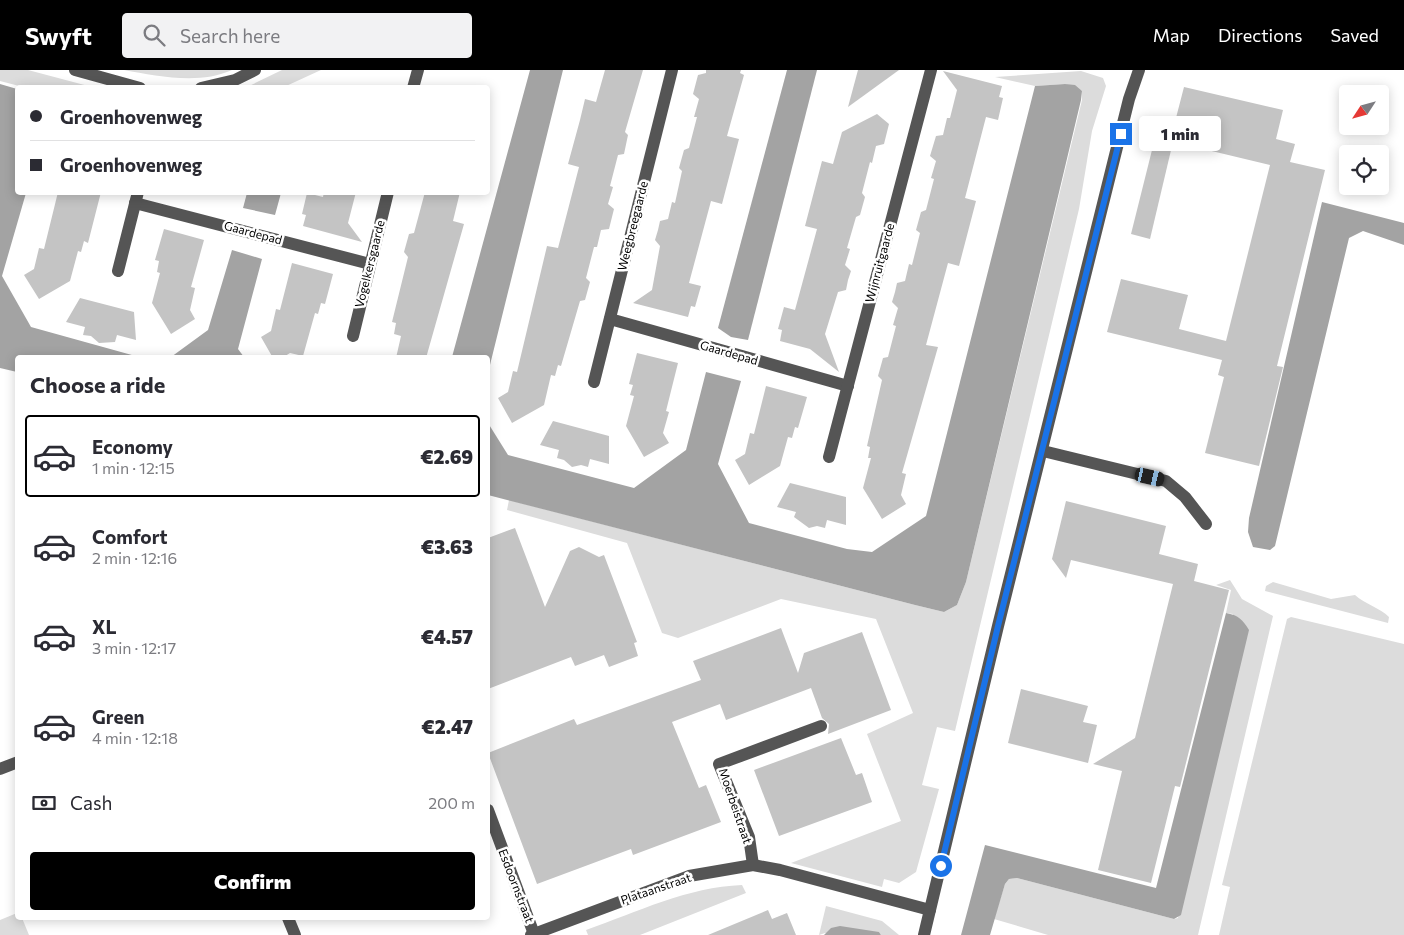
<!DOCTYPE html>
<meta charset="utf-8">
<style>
body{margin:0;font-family:Commissioner,sans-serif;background:#f2f2f3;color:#2b2b33;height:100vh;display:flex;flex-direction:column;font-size:19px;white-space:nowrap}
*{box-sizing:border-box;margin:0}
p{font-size:16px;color:#7c7c81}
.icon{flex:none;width:28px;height:28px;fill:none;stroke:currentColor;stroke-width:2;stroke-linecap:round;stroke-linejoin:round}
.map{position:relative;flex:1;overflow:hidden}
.details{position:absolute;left:15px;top:285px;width:475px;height:565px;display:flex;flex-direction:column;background:#fff;border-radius:5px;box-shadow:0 2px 12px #0003}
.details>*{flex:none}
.banner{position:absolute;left:15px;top:15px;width:475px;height:110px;border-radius:5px;box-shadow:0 2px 12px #0003;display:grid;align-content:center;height:110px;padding:0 15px;background:#fff}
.needle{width:32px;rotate:234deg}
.buttons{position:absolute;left:1339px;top:15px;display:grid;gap:10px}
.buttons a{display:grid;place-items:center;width:50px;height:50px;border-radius:5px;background:#fff;box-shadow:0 2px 12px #0003;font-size:25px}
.end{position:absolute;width:22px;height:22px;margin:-11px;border:6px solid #1a73e8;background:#fff;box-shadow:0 0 0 2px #fff}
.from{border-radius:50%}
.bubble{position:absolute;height:35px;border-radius:5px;background:#fff;box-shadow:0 2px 12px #0003;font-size:16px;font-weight:800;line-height:35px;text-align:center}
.car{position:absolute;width:15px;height:30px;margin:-15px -8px;border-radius:6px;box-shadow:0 0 4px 1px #0007;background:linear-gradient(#222 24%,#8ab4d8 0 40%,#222 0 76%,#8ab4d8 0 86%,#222 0)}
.banner b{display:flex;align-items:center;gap:18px;height:48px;font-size:19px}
.banner b+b{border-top:1px solid #e1e1e2}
.banner i{width:12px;height:12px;background:#2b2b33}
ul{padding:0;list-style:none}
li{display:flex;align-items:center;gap:15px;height:82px;margin:0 10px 8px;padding:0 5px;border:2px solid transparent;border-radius:5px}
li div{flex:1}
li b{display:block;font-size:19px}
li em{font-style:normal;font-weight:800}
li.current{border-color:#000}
li>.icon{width:45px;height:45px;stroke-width:1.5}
h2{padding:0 15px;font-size:22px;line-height:60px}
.pay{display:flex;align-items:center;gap:12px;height:55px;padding:0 15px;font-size:19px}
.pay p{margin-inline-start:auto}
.primary-button{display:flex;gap:10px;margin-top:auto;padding:10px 15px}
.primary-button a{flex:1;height:58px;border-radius:5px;background:#000;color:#fff;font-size:20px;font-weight:800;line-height:58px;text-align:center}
header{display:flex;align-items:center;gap:30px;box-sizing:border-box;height:70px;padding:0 25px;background:#000;color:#fff}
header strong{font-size:24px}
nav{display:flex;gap:28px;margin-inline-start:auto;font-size:18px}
.search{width:350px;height:45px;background:#f2f2f3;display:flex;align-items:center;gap:12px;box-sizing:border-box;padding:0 18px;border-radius:5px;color:#7c7c81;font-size:19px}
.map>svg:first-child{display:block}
</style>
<header>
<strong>Swyft</strong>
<div class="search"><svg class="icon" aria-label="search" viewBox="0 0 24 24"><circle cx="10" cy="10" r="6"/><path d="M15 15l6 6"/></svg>Search here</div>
<nav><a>Map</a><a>Directions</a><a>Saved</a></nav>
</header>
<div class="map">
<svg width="1404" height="865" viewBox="0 0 1404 865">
<rect width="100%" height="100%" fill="#fff"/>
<!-- green -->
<g fill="#dcdcdc">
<path d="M0,0h28l64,17h-69l-23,-6z"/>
<path d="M124,0h108c-33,15 -75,6 -108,0z"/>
<path d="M282,0h39l-37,17h-37z"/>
<path d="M1081,1l22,7 3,8 -14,45 -13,78 -124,522 -18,-4 -15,58 17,4 -23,83 -17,11 -15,-4 -2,8 -91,-24 110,-42 -34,-87 46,-21 -37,-94 -95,-20 -103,39 -16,-5 -35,-90 -120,-33 2,-10 406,105 29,7 13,-7 9,-23 116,-482v-9l-17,-7 -30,2 -40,-9z"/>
<path d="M1230,510l12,19 31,17 -75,319h-150l-54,-16 11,-35 4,-5 8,-1 157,41 4,-1 55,-304 -7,-1 5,-23 -15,-5z"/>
<path d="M1273,512l58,17 24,-4c10,9 25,13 34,22l-1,6 -123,-32 1,-5z"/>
<path d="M1291,547l113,27v291h-185l11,-48 -8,-2 65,-266z"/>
<path d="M742,815l4,8 -106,42h-52l-2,-5c51,-18 102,-43 156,-45z"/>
<path d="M826,836l56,15 17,14h-18l-2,-3 -54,1 -6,2z"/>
<path d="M17,843l1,5h4l7,17h-29v-15z"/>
</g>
<!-- water -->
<g fill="#a3a3a3">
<path d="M530,0h33l-75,303v-15l-36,-1z"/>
<path d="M787,0h30l-69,270 -17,-3 -13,-9z"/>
<path d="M0,14l17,5 1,103 8,1 -24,83 29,51 108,30 -121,1 -1,14 -17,-4z"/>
<path d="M1065,14l10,1 7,6 -1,9 -115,482 -9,23 -13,7 -29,-7 -427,-110v-72l20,32 126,33 52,-38 20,-78 35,9 -23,83 31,59 98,26 25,3 54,-36 109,-430z"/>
<path d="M247,123h34l-6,22 -32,-7z"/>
<path d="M1322,132l82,21v22l-41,-14 -14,7 -74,308 -5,4 -17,-3 -5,-15 1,-14z"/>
<path d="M232,180l30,9 -24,90 6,8h-73l37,-27z"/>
<path d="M1226,543c12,2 17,7 23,17l-68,285 -7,4 -157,-41 -8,1 -4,5 -15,51h-29l24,-90 171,43z"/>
<path d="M840,856l39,6 2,3h-57l7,-7z"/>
</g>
<!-- building -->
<g fill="#c4c4c4">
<path d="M605,0h38l-18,62 3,3 -4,19 -6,1 -8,31 3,1 -5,17 6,5 -5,20 -8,1 -4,17h-3l-8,31 4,4 -5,18 -5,1 -19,65 -3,-1 -3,11 -4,-1 -7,30 -32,18 -14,-25 10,-6 5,-21 4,1 30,-126 11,2 21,-81 -11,-3 12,-44 5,-21 11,3z"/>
<path d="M706,0h35l-1,3 4,2 -17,61 12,3 -17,65 -11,-3 -22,82 12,3 -6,21 -4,-1 -3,11 -55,-14 19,-13 8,-44 -5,-6 3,-10 2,-9 8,-2 4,-17 3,1 7,-32 -3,-3 5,-18 5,-2 8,-31h-3l5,-18 -6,-5 5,-19 8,-2z"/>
<path d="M858,0h41l-51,37z"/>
<path d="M943,1l59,15 -3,11 4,1 -5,22 -12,-3 -21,81 11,3 -17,65 -11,-3 -22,82 12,2 -36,126 4,1 -5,21 5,9 -24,15 -19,-31 8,-30h-3l2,-11 -3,-1 15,-66 -4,-4 5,-18 5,-1 8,-31 -3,-1 5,-17 -6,-6 3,-10 2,-9 8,-2 4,-17 3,1 8,-32 -4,-3 5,-18 5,-2 8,-31 -3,-1 5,-17 -6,-5 6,-20 7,-1 4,-17h3l7,-28z"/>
<path d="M1184,17l99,23 -7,29 19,5 -5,18 35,8 -48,196 6,1 -24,99 -54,-13 19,-76 -6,-2 4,-15 -115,-28 14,-53 67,16 -9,34 47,12 44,-176 -100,-24z"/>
<path d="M877,44l12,10 -5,20 -8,2 -4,17 -2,-1 -8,31 3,4 -5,18 -4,2 -9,31 3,1 -5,16 6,6 -3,9 -2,10 -8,2 -13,42 14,38 -29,-23 -30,-8 2,-11 -4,-1 6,-22 11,3 22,-81 -12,-3 17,-65 11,3 9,-32z"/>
<path d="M1154,72l18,4 -22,93 -19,-5z"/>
<path d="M58,122h43l-13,51 -4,-2 -3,11 -3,-1 -8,30 -31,18 -15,-24 10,-6 5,-21 5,1z"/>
<path d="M324,122h32l-8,31 14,19 -59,-16 3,-11 -4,-1 5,-21 16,4z"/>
<path d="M425,122h35l-7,29 11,3 -38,134h-30l5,-22 -7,-2 2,-11 -4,-1 16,-65 -4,-5 5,-18 5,-1z"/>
<path d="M164,159l40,11 -13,47 4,1 -5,22 5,9 -24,15 -19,-31 8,-30 -3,-1 2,-11 -4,-1z"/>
<path d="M292,193l41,11 -8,30 -4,-1 -3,11 -3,-1 -12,43 -13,-3 -8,5h-9l-12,-21 10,-6 5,-22 4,1z"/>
<path d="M80,228l54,14 2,28 -19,-5 -2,7 -16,1 -8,-7 -8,-1 2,-8 -19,-5z"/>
<path d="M637,283l41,10 -12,48 3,1 -6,21 6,10 -25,14 -18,-31 8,-30 -4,-1 3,-10 -4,-1z"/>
<path d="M766,316l41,11 -9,31 -3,-1 -3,11 -4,-1 -8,29 -31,19 -14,-25 10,-6 5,-21 4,1z"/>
<path d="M553,351l56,15v28l-19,-5 -2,8 -7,-2 -9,2 -8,-7 -7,-2 2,-8 -19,-5z"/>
<path d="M790,413l56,14v28l-19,-5 -2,8 -8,-2 -8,2 -15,-11 2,-5 -19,-5z"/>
<path d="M1066,431l100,25 -7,28 39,10 -4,17 35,9 -49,197 -5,-1 -24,97 -53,-13 24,-99 -29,-7 42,-26 38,-154 -102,-24 -5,18 -14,-19z"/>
<path d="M515,458l30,79 25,-56 9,-4 20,10 5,-2 33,87 -3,1 4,13 -29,11 -5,-12 -29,11 -4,-9 -83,32v-151z"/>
<path d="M781,558l17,45 6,-20 58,-21 29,78 -63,24 1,-10 -7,-6 -11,-30 -85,32 -6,-16 -48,18 27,66 7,-3 15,37 -88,33 -2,-6 -94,35 -49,-131 86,-34 3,6 124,-45 -8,-19z"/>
<path d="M1021,619l67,17 -5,16 14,3 -9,38 -80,-20z"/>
<path d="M841,668l15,37 6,-2 10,29 -93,34 -25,-66z"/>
<path d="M768,840l4,9 15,-6 9,22h-88z"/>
</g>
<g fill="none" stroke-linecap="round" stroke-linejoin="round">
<!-- minor -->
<g stroke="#555" stroke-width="12">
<path d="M75,0l65,18"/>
<path d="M201,18l34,-8 20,-10"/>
<path d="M413,18l5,-18"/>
<path d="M135,133l235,61"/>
<path d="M118,201l20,-79"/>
<path d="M610,249l238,67"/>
<path d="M353,266l35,-144"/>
<path d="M594,312l78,-312"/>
<path d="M1043,381l123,30 19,16 21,27"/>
<path d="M829,387l102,-387"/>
<path d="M0,699l18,-7"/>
<path d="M488,740l46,124"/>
<path d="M753,795l-4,-28 -30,-73 102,-38"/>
<path d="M288,848l7,17"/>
<path d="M531,865l158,-59 64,-11 27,5 150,40"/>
<path d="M924,865l74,-309 131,-527 10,-29"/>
</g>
</g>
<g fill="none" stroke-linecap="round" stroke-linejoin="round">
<!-- route -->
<path stroke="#1a73e8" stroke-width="6" d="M941,796l57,-240 123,-492"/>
</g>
<g text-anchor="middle" stroke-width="5" stroke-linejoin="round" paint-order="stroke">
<!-- street labels -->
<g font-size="12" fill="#000" stroke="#fff">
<text transform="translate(633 156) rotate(-76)" y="4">Weegbreegaarde</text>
<text transform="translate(253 163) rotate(15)" y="4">Gaardepad</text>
<text transform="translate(880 193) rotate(-75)" y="4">Wijnruitgaarde</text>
<text transform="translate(370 194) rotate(-76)" y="4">Vogelkersgaarde</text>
<text transform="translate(729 283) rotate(16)" y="4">Gaardepad</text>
<text transform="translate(735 736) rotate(71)" y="4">Moerbeistraat</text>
<text transform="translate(516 816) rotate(69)" y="4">Esdoornstraat</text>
<text transform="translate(656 819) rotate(-19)" y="4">Plataanstraat</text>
</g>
</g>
</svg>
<div class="buttons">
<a><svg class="needle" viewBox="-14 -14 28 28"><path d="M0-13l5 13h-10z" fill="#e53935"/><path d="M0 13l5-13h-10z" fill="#7c7c81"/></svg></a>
<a><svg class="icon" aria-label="locate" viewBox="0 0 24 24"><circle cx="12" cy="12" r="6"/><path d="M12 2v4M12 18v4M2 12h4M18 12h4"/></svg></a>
</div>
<i class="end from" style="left:941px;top:796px"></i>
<i class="end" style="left:1121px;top:64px"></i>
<div class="bubble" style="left:1139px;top:46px;width:82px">1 min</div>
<i class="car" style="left:1150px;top:407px;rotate:103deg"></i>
<div class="banner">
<b><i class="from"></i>Groenhovenweg</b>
<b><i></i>Groenhovenweg</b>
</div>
<section class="details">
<h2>Choose a ride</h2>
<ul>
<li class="current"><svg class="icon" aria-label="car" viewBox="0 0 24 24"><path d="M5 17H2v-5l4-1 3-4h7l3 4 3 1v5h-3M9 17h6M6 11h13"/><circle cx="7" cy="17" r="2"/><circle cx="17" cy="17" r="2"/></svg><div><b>Economy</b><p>1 min · 12:15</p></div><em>€2.69</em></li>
<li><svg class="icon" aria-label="car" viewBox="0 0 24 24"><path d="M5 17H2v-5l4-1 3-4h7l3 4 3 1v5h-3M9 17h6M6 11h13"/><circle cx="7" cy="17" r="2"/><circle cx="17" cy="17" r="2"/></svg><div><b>Comfort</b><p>2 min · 12:16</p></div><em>€3.63</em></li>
<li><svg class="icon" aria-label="car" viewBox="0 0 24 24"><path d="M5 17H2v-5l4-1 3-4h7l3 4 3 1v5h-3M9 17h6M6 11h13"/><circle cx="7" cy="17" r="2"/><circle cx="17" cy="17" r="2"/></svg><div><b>XL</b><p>3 min · 12:17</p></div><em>€4.57</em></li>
<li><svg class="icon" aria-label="car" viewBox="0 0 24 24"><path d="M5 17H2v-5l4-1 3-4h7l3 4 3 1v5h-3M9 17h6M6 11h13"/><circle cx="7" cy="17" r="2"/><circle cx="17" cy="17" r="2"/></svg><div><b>Green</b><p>4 min · 12:18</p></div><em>€2.47</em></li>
</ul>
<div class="pay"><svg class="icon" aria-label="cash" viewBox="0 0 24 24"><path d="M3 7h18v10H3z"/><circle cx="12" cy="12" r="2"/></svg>Cash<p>200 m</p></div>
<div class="primary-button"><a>Confirm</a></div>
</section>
</div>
